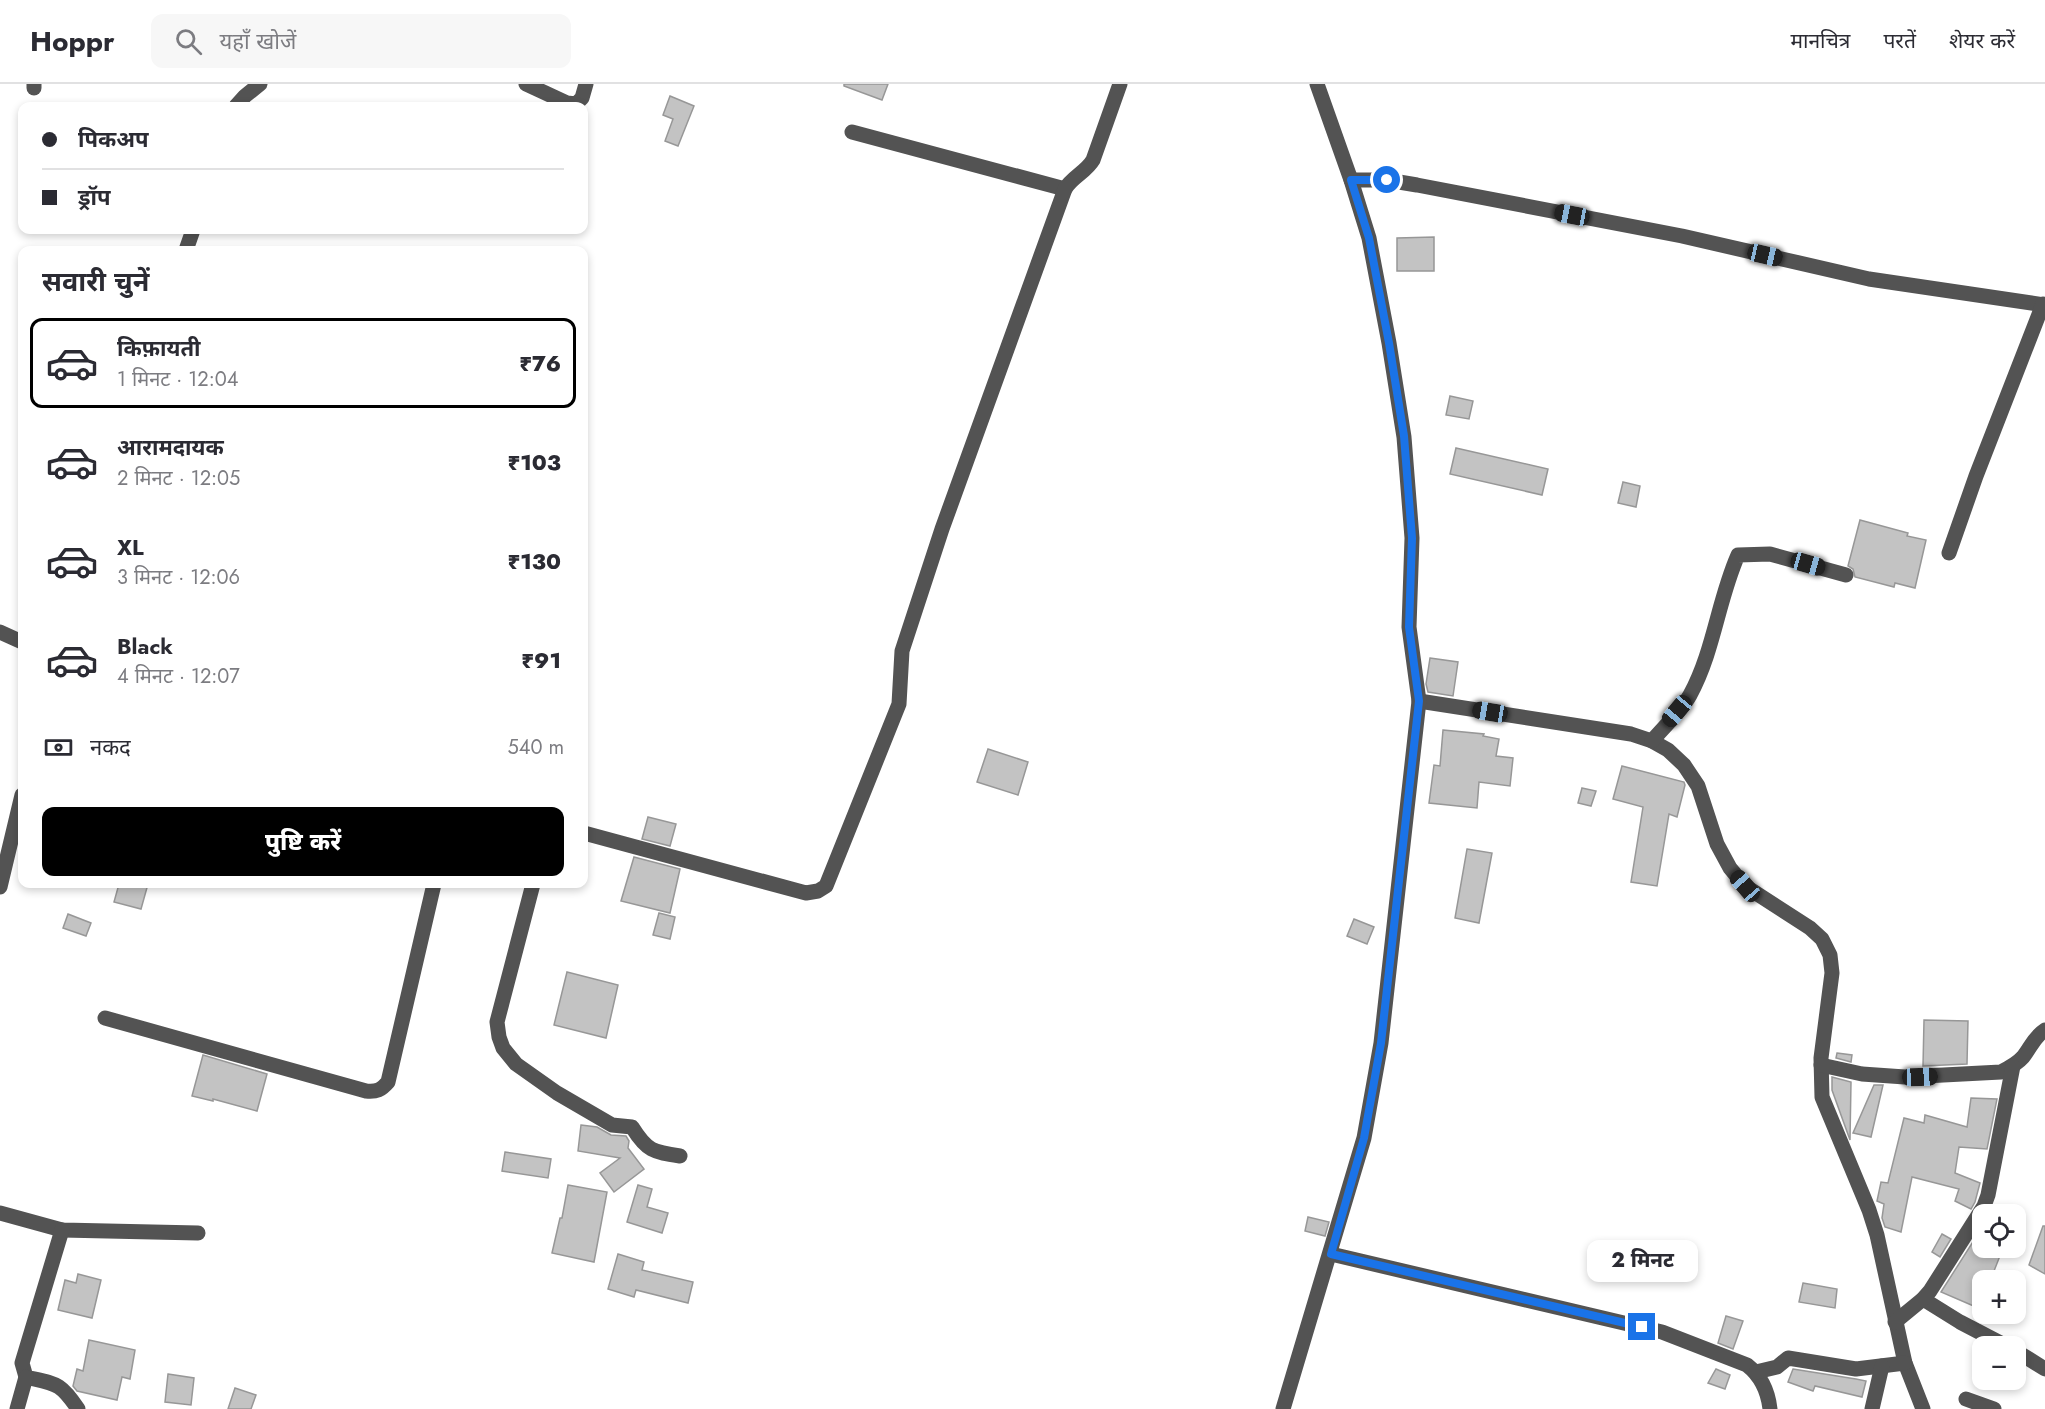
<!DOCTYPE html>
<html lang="hi">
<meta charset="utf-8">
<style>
body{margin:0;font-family:Jost,"Noto Sans Devanagari",sans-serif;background:#f7f7f7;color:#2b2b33;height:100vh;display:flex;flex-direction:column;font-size:22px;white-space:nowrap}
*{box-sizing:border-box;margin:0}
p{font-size:20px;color:#7c7c81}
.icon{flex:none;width:33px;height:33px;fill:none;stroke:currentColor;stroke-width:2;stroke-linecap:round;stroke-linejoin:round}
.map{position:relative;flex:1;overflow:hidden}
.side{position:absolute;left:18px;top:162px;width:570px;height:642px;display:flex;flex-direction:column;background:#fff;border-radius:12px;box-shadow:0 3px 9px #0003}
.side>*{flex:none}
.top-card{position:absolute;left:18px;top:18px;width:570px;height:132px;border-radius:12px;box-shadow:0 3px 9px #0003;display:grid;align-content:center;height:132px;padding:0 24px;background:#fff}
.buttons{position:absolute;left:1972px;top:1120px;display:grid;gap:12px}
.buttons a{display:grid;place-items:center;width:54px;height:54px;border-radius:12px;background:#fff;box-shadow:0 3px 9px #0003;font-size:30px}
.end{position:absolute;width:27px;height:27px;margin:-14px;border:8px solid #1a73e8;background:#fff;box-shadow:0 0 0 3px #fff}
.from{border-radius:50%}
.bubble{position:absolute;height:42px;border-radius:12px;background:#fff;box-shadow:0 3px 9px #0003;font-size:20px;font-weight:800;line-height:42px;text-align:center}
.car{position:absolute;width:18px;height:36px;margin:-18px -9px;border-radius:8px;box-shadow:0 0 4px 2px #0007;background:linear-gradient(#222 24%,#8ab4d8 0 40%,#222 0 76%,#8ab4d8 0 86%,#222 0)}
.top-card b{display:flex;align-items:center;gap:21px;height:57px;font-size:22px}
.top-card b+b{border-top:2px solid #e1e1e2}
.top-card i{width:15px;height:15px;background:#2b2b33}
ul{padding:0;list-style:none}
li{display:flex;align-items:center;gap:18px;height:90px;margin:0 12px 9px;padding:0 12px;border:3px solid transparent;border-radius:12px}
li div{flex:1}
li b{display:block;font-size:22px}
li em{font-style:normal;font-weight:800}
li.current{border-color:#000}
li>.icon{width:54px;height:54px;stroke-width:1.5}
h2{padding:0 24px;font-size:27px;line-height:72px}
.pay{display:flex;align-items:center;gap:15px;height:66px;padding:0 24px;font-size:22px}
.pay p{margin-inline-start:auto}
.cta{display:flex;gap:12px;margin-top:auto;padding:12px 24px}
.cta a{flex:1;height:69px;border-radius:12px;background:#000;color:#fff;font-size:24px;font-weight:800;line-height:69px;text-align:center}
header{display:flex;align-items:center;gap:36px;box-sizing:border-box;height:84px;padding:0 30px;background:#fff;border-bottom:2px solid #e1e1e2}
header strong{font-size:28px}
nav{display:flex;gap:33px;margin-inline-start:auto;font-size:21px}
.search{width:420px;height:54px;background:#f7f7f7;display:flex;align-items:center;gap:15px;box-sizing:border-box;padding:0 21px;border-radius:12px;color:#7c7c81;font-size:22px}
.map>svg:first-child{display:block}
</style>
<header>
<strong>Hoppr</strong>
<div class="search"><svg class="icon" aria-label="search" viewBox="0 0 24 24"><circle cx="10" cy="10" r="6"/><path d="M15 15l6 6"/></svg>यहाँ खोजें</div>
<nav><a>मानचित्र</a><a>परतें</a><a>शेयर करें</a></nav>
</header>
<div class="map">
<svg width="2045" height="1325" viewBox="0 0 2045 1325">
<rect width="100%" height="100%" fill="#fff"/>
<!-- building -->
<g fill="#c3c3c3" stroke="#979797" stroke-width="1.5">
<path d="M844,0h44l-6,16 -38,-14z"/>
<path d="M670,12l24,10 -16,40 -13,-5 8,-22 -10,-4z"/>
<path d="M1434,153v34h-37v-33z"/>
<path d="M1450,312l23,5 -4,18 -23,-4z"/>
<path d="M1456,364l92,21 -6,26 -92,-21z"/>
<path d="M1623,398l17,4 -4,21 -18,-4z"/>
<path d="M1860,436l48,13 -1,3 19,4 -11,48 -20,-5 -1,4 -39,-10 -2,-8 -5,-3z"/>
<path d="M1430,574l28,4 -5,34 -25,-4 -2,-8z"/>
<path d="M1443,646l41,4 -1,2 16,3 -3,17 17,2 -3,28 -31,-4 -2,26 -48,-5 5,-38 6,1z"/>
<path d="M988,665l40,13 -10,33 -41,-13z"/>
<path d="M1622,682l62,16 1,3 -8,32 -8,-3 -12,72 -26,-4 12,-75 -30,-8z"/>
<path d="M1582,704l14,3 -5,15 -13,-3z"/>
<path d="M648,733l28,7 -6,22 -28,-7z"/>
<path d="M1467,765l25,4 -13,70 -24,-5z"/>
<path d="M634,773l46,12 -10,44 -49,-12z"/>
<path d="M119,800h29l-7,25 -27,-7z"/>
<path d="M659,829l16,4 -5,22 -17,-4z"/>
<path d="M68,830l23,9 -5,13 -23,-8z"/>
<path d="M1354,835l20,8 -7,17 -20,-8z"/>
<path d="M567,888l51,13 -12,53 -52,-13z"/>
<path d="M1924,936l44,1 -1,43 -44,2z"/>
<path d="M1837,969l15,2 -1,7 -15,-4z"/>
<path d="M203,971l64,19 -10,37 -44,-12v2l-21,-5z"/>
<path d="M1832,993l19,5 -1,58 -18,-50z"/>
<path d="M1874,1001h9l-12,52 -18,-4z"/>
<path d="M1971,1014l26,1 -10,50 -28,-2 -4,26 25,10 -5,19 -4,7 -16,-8 4,-12 -47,-12 -11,55 -16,-5 -3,-9 2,-14 -7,-3 4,-19 7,1 16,-65 20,5 1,-8 42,12z"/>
<path d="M581,1041l16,2 14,8 15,1 3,5 -1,7 16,21 -30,23 -14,-19 20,-15 -42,-7z"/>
<path d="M505,1068l46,7 -3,19 -46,-7z"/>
<path d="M568,1101l39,7 -13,70 -42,-9 8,-35h2z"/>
<path d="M638,1101l14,4 -5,18 21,6 -6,20 -35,-11z"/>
<path d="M1308,1133l21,5 -4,14 -20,-5z"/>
<path d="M1983,1142v22h20l-9,23 21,10h-32v29l-42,-18z"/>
<path d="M2043,1142h2v48l-16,-9z"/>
<path d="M1942,1150l9,5 -11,18 -8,-5z"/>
<path d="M618,1170l26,8 -2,8 51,12 -5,21 -52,-13 -2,7 -26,-8z"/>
<path d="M78,1190l23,6 -9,38 -34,-8 7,-30 11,3z"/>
<path d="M1803,1199l34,6 -2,19 -36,-6z"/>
<path d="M1726,1232l17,5 -10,28 -15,-6z"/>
<path d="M89,1256l46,10 -5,29 -8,-2 -5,23 -40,-9 -4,-5 4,-17 6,2z"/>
<path d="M1716,1285l14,6 -5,14 -17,-6z"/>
<path d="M1793,1285l63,10 10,2 -4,16 -47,-11 -2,5 -25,-9z"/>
<path d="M168,1290l26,4 -3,27 -26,-3z"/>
<path d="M235,1304l21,7 -5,14h-23z"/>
</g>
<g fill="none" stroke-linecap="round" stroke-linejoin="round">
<!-- minor -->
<g stroke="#535353" stroke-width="15">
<path d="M526,0l41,19 9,1 6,-6 4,-14"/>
<path d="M34,4v-4"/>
<path d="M236,22l9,-10 15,-12"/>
<path d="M852,48l213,57"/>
<path d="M1351,96h36l30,5 265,51 187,43 176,26"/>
<path d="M186,166l7,-20"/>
<path d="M1949,469l27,-77 67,-172"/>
<path d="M0,548l22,10"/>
<path d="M1419,617l212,33 21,7 16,9 16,15 14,21 19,58 13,24 15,18 65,42 12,11 8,16 2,18 -11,85 1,39 47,113 8,25 28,128 18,46"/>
<path d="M1652,657c12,-14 29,-30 38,-46 24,-44 28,-95 48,-140l32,-1 76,21"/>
<path d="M584,749l222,60 12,-2 8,-5 73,-182 3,-53 40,-122 123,-340c7,-12 21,-17 28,-29l27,-76"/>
<path d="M533,800l-36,138 2,15 4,11 13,16 41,29 55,32 20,2c15,24 21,25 48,29"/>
<path d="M0,803l22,-92"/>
<path d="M105,934l261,73c11,1 15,-1 22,-9l46,-198"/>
<path d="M1821,981l41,9 43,3 96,-5c8,-4 16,-8 22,-15 8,-10 11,-20 22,-27"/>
<path d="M0,1129l62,17 136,3"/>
<path d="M62,1146l-40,133 4,14c30,7 34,5 52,32"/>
<path d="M1331,1170l331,78 85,33c14,11 21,26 23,44"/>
<path d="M1923,1215l37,23 48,25"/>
<path d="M1895,1238l28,-23 7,-8 54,-85 4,-11 25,-129"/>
<path d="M2016,1267l29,18"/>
<path d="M1756,1288l21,-5 11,-9 68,11 49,-6"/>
<path d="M1966,1315l28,10"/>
<path d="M17,1325l9,-32"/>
<path d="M1283,1325l81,-271 17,-95 38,-342 -10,-74 3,-89 -8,-101 -15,-94 -20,-105 -18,-58 -34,-96"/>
<path d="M1872,1325l10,-43"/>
</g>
</g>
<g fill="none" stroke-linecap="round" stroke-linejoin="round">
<!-- route -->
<path stroke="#1a73e8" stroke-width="8" d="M1387,96h-36l18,58 20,105 15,93 8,102 -3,89 10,74 -38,342 -17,95 -33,116 311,73"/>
</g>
</svg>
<div class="buttons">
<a><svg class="icon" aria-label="locate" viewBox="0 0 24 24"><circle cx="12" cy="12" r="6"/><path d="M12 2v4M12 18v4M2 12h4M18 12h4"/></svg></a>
<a>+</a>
<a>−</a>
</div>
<i class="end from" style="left:1387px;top:96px"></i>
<i class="end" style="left:1642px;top:1243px"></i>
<div class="bubble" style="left:1587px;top:1156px;width:111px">2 मिनट</div>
<i class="car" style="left:1572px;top:131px;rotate:281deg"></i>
<i class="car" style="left:1765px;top:171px;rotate:103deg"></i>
<i class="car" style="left:1808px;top:480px;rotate:106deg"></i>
<i class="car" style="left:1677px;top:627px;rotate:220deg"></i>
<i class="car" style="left:1490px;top:628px;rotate:279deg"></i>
<i class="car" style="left:1745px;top:802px;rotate:319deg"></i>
<i class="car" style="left:1920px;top:993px;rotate:88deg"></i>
<div class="top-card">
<b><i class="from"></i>पिकअप</b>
<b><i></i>ड्रॉप</b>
</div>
<section class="side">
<h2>सवारी चुनें</h2>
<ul>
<li class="current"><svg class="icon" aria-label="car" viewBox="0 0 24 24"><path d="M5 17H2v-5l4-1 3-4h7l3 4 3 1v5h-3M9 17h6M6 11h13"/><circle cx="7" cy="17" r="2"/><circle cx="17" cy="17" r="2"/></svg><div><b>किफ़ायती</b><p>1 मिनट · 12:04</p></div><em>₹76</em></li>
<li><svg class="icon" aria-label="car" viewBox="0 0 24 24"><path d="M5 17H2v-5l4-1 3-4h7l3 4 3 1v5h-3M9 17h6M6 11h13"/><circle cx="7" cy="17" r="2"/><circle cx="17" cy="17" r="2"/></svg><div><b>आरामदायक</b><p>2 मिनट · 12:05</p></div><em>₹103</em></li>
<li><svg class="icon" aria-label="car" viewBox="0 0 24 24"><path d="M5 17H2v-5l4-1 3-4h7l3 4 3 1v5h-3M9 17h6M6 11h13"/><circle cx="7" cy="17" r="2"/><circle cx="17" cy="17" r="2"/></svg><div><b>XL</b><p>3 मिनट · 12:06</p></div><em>₹130</em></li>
<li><svg class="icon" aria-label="car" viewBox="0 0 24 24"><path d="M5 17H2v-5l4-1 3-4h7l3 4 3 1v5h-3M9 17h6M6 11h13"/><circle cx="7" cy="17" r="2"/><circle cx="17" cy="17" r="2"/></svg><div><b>Black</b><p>4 मिनट · 12:07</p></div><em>₹91</em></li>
</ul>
<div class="pay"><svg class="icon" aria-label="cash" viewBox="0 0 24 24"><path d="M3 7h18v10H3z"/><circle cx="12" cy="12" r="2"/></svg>नकद<p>540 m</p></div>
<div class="cta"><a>पुष्टि करें</a></div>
</section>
</div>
